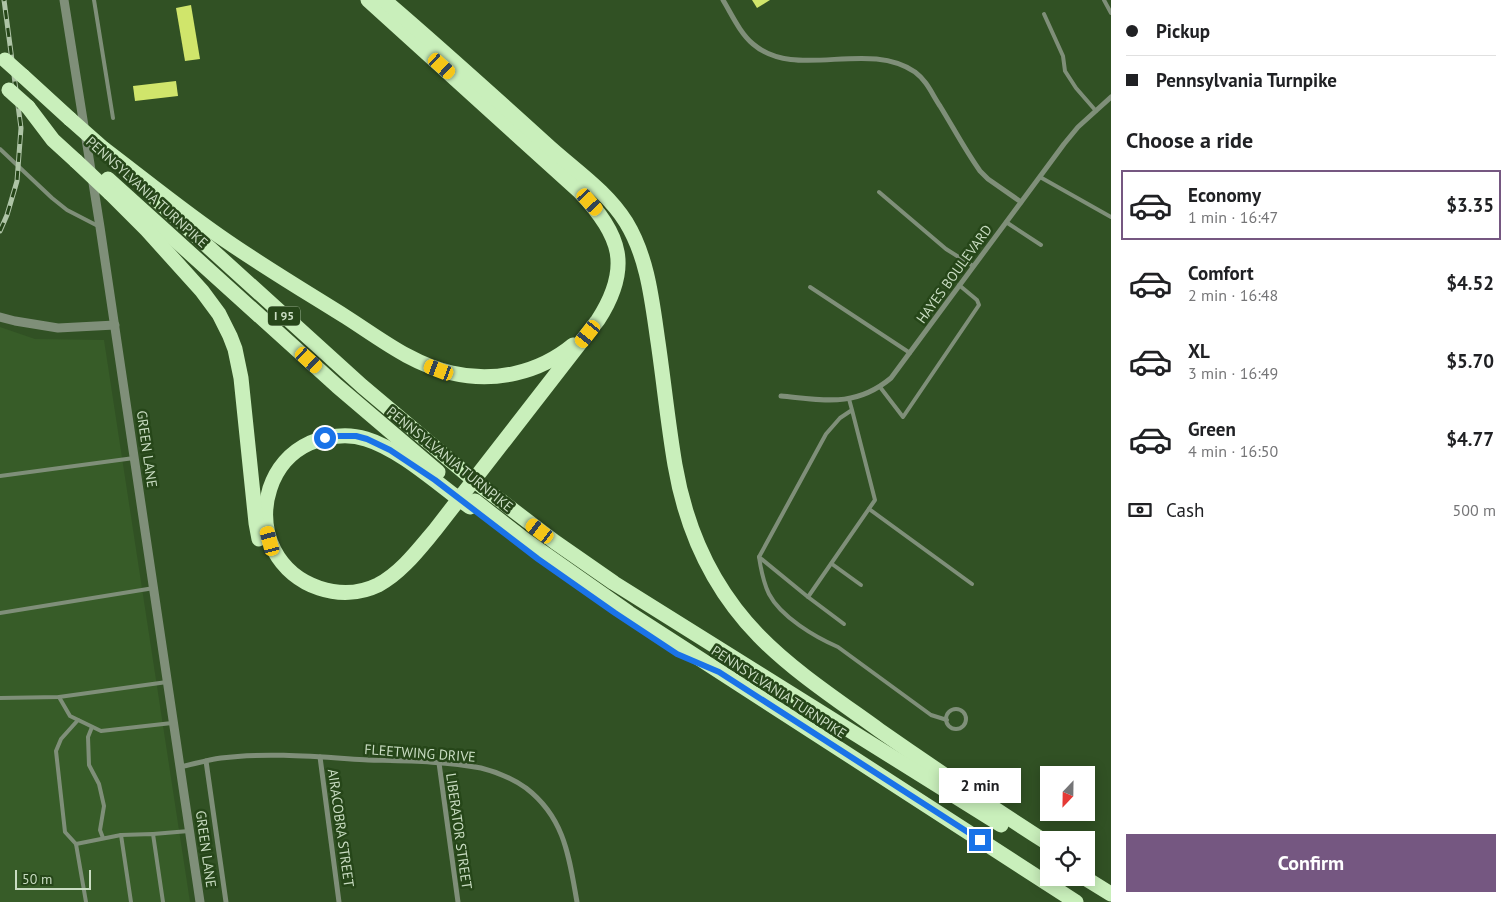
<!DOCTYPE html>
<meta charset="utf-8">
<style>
body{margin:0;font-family:"PT Sans",sans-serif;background:#f2f2f2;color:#202124;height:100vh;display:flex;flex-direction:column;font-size:19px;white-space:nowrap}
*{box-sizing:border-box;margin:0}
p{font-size:16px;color:#757577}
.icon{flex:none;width:28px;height:28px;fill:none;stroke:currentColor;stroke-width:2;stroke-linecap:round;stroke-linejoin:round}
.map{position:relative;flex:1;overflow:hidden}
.panel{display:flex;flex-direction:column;background:#fff;width:400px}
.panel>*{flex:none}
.top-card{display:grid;align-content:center;height:110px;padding:0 15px;background:#fff}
.needle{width:32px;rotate:202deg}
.tools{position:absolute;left:1040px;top:766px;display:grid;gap:10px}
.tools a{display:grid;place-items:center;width:55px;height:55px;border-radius:0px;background:#fff;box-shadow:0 2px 12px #0003;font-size:25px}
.scale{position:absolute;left:15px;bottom:12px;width:76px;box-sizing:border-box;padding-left:5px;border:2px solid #c9dcc2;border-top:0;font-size:14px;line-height:18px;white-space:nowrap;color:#c9dcc2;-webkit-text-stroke:4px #264619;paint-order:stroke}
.end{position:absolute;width:22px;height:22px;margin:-11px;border:6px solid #1a73e8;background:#fff;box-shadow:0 0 0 2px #fff}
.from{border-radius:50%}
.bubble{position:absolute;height:35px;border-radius:0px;background:#fff;box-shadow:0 2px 12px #0003;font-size:16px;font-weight:700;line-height:35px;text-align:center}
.car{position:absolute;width:15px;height:30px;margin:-15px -8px;border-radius:6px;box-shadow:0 0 4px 1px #0007;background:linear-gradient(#f5c518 24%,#345 0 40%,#f5c518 0 76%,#345 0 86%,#f5c518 0)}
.top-card b{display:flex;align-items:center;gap:18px;height:48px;font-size:19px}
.top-card b+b{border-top:1px solid #e0e0e0}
.top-card i{width:12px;height:12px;background:#202124}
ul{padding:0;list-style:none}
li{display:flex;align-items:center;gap:15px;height:70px;margin:0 10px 8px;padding:0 5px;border:2px solid transparent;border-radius:0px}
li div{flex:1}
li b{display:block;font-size:19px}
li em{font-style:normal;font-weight:700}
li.active{border-color:#755781}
li>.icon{width:45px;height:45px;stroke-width:1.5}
h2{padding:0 15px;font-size:22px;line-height:60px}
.pay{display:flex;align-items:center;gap:12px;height:55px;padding:0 15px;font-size:19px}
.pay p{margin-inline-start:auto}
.primary-button{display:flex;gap:10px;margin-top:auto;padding:10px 15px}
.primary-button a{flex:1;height:58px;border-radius:0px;background:#755781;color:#fff;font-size:20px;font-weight:700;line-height:58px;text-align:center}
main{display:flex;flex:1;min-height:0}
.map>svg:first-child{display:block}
</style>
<main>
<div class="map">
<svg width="1111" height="902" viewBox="0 0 1111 902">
<rect width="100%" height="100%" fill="#315124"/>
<!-- built -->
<path fill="#375c28" d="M0,327l35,12 69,1 86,562h-190z"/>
<!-- building -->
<g fill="#d0e56b">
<path d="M752,0h18l-13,8z"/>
<path d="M191,5l9,54 -15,2 -9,-53z"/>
<path d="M176,81l2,15 -43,5 -2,-15z"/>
</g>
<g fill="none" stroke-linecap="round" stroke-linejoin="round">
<!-- service -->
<g stroke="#7f8f79" stroke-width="4">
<path d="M94,0l19,118"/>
<path d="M1104,0l7,13"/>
<path d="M1044,14l19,42 2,15 11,17 20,23"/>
<path d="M0,149l52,49 15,12 31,16"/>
<path d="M1040,177l71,40"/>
<path d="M879,192l67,57 27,17"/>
<path d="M1006,222l35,23"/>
<path d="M810,287l100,66"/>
<path d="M880,387l23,30 76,-112 -2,-5 -18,-15"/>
<path d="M849,399l3,11 23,90 -67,97 -49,-40 67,-123 14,-16 12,-8"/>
<path d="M0,476l134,-18"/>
<path d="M869,509l103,75"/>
<path d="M759,557c2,13 4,25 10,37 12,23 46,43 69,53l93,68 16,5"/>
<path d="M832,564l29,21"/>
<path d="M808,597l36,27"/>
<path d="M0,613l154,-25"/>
<path d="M59,697l11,19 31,15 71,-8"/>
<path d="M0,698l59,-1 108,-15"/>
<circle cx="956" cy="719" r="10"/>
<path d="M78,720l-17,19 -5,12 9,81 11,12 10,58"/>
<path d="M92,727l-4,10 1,28 10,19 5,22 -4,24 3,8"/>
<path d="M153,834l36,-3"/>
<path d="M121,835l10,67"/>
<path d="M76,844l45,-9 32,-1 10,68"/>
</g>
<!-- minor -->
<g stroke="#7f8f79" stroke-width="5">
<path d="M723,0c9,15 17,33 30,44 43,37 114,-5 162,28 12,9 17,22 25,34 13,21 25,44 40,65l8,8 33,23"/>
<path d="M781,396c42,4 74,12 110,-18l173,-234 14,-17 33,-30"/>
<path d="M320,757l19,145"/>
<path d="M206,761l20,141"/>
<path d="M439,763l19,139"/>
<path d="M180,767c14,-3 27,-7 41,-9 47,-6 99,-1 147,2 37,1 76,1 113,8 16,4 32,11 45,20 39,30 43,69 51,114"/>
</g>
<!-- tertiary -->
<g stroke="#7f8f79" stroke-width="9">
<path d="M64,0l36,227 100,675"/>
<path d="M0,317l15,4 43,7 57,-3"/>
</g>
<!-- motorway -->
<g stroke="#c9efbb" stroke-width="15">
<path d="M368,0l212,192c41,43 52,75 18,128l-163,210c-16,19 -34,43 -57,55 -37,18 -85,2 -104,-35 -19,-39 -4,-89 36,-107 18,-7 37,-10 56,-4 30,9 64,38 89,57"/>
<path d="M384,0c55,47 108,95 161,143 28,26 61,47 81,79 22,36 26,79 32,120 6,41 10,82 17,123 11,64 38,124 84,171 34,35 80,65 120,94 56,39 112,77 170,114"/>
<path d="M23,76l47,43"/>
<path d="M28,107l25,33 23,21"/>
<path d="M104,149c41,31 81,64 124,93 38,26 78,50 118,75 33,21 67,48 106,56 42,10 87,0 121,-28"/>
<path d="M108,179l229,207 101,86"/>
<path d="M110,193l37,37 55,61 17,23 11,22 5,13 6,29 15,145 3,16"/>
<path d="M151,195l211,191 108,91"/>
<path d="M484,488l71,54 59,41 387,242"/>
<path d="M475,501l50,39 104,73 447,289"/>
<path d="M1085,878l26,16"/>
</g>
<!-- rail casing -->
<g stroke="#aec4a6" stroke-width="5">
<path id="rail" d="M0,231l7,-16 10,-34 4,-53 -17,-128"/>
</g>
<!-- rail -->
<use href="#rail" stroke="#264619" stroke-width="3" stroke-dasharray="9" stroke-linecap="butt"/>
<!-- motorway-bridge -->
<g stroke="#c9efbb" stroke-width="15">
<path d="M5,60l18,16"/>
<path d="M9,90l19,17"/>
<path d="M70,119l34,30"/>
<path d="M76,161l34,32"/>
<path d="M470,477l14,11"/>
<path d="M455,496l15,11"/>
</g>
</g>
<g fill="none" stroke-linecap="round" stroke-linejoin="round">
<!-- route -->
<path stroke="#1a73e8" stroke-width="6" d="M325,438l10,-2h21l11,3 23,11 45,30 103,79 77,54 62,41 42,18 261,168"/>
</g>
<g text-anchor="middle" stroke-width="5" stroke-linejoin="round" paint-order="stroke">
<!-- shield labels -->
<rect fill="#264619" stroke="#98af8f" stroke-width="1" x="268" y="306.5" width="32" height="19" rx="4"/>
<g font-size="12" font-weight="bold" fill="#c9dcc2">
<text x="284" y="320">I 95</text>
</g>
<!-- street labels -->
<g font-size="14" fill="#c9dcc2" stroke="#264619">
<text transform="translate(147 192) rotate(42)" y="5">PENNSYLVANIA TURNPIKE</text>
<text transform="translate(954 274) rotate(-54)" y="5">HAYES BOULEVARD</text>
<text transform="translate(147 449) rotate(82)" y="5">GREEN LANE</text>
<text transform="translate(450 459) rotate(39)" y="5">PENNSYLVANIA TURNPIKE</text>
<text transform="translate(779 692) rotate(33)" y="5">PENNSYLVANIA TURNPIKE</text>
<text transform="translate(420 753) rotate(4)" y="5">FLEETWING DRIVE</text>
<text transform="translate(341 828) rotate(82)" y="5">AIRACOBRA STREET</text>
<text transform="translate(459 831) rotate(82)" y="5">LIBERATOR STREET</text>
<text transform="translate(206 849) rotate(82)" y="5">GREEN LANE</text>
</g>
</g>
</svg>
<div class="tools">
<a><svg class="needle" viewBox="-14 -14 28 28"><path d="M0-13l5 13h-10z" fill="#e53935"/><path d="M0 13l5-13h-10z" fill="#757577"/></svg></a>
<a><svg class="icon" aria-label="locate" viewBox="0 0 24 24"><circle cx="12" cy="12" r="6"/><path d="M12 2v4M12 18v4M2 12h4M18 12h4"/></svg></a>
</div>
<div class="scale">50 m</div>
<i class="end from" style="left:325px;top:438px"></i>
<i class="end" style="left:980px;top:840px"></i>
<div class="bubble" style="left:939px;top:768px;width:82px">2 min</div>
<i class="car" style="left:442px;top:66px;rotate:132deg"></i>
<i class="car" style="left:590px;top:202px;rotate:138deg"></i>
<i class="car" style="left:588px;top:334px;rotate:218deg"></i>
<i class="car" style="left:309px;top:360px;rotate:132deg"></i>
<i class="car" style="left:439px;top:370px;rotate:291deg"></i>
<i class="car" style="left:540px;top:531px;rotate:307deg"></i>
<i class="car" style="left:270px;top:541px;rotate:345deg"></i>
</div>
<section class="panel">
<div class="top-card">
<b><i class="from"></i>Pickup</b>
<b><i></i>Pennsylvania Turnpike</b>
</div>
<h2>Choose a ride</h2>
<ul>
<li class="active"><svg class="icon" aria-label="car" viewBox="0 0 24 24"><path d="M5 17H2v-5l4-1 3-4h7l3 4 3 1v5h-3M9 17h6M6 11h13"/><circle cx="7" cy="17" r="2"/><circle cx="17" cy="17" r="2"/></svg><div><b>Economy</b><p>1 min · 16:47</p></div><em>$3.35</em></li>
<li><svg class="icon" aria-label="car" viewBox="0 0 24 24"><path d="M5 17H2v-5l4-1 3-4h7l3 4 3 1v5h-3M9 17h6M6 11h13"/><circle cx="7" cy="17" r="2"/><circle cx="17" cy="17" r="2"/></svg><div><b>Comfort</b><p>2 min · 16:48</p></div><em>$4.52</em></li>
<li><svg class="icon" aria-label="car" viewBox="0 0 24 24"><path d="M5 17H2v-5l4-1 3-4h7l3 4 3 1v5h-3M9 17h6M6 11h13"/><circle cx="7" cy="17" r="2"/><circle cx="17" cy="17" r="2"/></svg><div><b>XL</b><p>3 min · 16:49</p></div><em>$5.70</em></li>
<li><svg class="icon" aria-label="car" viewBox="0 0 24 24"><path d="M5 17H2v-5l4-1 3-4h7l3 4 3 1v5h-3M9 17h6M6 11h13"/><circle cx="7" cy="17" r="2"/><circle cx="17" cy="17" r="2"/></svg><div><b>Green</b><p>4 min · 16:50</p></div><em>$4.77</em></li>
</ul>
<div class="pay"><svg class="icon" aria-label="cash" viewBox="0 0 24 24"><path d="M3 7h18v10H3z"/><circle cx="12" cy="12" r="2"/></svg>Cash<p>500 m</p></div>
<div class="primary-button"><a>Confirm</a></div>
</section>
</main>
